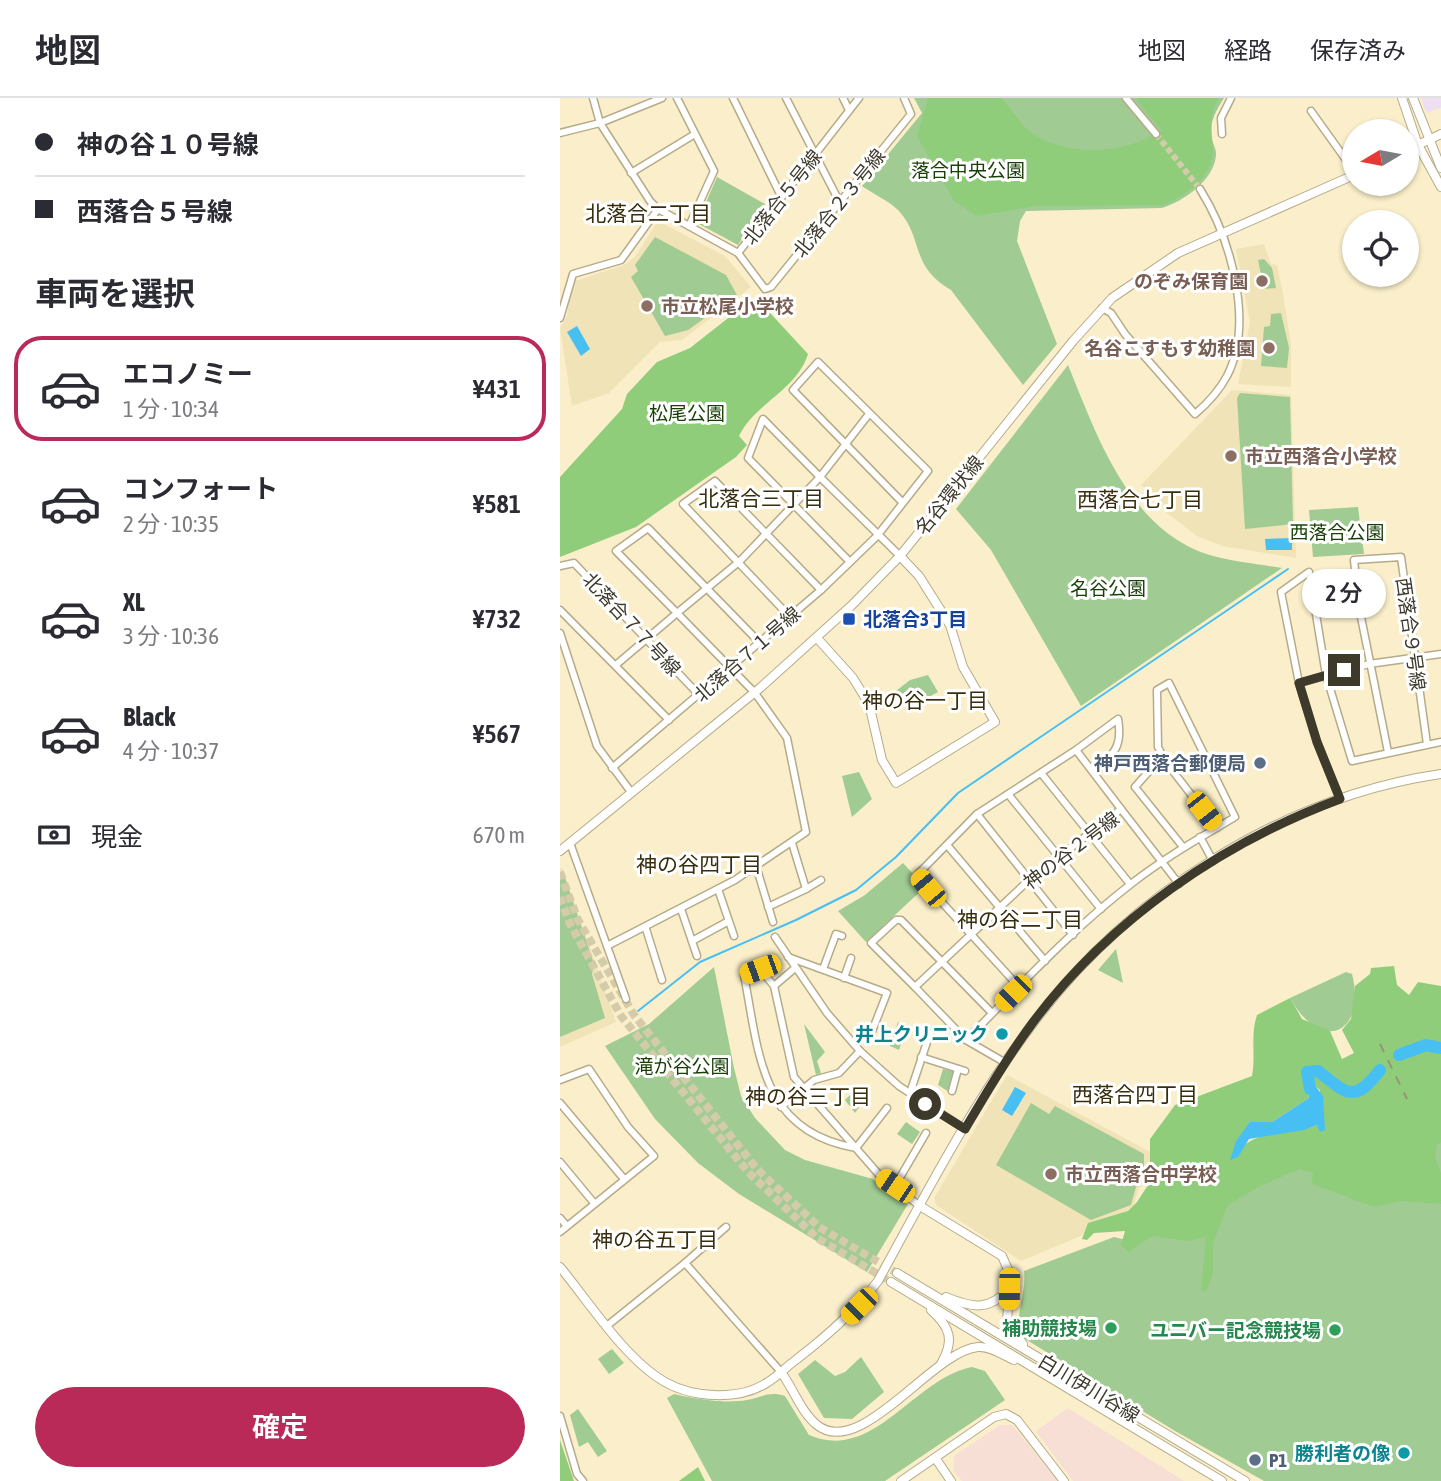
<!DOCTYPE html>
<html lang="ja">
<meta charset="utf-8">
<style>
body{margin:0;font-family:"Asap Condensed","Noto Sans JP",sans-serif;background:#f7f7f7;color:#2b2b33;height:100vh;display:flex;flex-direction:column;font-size:26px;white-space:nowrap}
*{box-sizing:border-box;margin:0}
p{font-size:23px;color:#7c7c81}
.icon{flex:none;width:38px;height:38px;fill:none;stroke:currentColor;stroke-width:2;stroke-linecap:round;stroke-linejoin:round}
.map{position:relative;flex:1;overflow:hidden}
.panel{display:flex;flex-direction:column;background:#fff;width:560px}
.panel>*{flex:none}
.guide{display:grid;align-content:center;height:154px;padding:0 35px;background:#fff}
.needle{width:46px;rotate:260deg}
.controls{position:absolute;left:782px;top:21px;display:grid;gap:14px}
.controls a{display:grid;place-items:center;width:77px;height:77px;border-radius:50%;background:#fff;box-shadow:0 2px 5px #0004;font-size:35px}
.end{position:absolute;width:32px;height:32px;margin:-16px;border:9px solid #3d392b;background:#fff;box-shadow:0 0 0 4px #fff}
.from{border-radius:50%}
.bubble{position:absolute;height:49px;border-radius:24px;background:#fff;box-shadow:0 2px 5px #0004;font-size:23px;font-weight:600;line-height:49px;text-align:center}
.car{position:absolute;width:21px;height:42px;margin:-21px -10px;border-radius:9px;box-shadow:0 0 5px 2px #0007;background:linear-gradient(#f5c518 24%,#345 0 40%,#f5c518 0 76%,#345 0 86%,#f5c518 0)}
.guide b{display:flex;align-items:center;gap:24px;height:66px;font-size:26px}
.guide b+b{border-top:2px solid #e1e1e2}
.guide i{width:18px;height:18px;background:#2b2b33}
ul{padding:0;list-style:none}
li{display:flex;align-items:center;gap:21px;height:105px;margin:0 14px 10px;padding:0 21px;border:4px solid transparent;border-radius:28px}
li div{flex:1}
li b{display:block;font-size:26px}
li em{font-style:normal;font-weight:600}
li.active{border-color:#b92a59}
li>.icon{width:63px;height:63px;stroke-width:1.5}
h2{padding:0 35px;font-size:32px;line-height:84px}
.pay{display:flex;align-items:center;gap:18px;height:77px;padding:0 35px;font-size:26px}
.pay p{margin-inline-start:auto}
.action{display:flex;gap:14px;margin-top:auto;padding:14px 35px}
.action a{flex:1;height:80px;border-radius:42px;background:#b92a59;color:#fff;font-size:28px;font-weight:600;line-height:80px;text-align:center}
header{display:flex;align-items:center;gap:42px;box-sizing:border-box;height:98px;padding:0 35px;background:#fff;border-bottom:2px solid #e1e1e2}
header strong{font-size:33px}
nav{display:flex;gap:38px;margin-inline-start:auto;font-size:24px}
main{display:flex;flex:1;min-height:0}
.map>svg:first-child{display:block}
</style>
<header>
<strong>地図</strong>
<nav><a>地図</a><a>経路</a><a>保存済み</a></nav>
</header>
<main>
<section class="panel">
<div class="guide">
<b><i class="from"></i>神の谷１０号線</b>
<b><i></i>西落合５号線</b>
</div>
<h2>車両を選択</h2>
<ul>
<li class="active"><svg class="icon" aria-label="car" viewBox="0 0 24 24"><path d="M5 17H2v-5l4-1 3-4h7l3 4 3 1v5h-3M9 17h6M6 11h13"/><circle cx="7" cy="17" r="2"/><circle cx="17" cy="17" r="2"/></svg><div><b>エコノミー</b><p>1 分 · 10:34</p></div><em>¥431</em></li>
<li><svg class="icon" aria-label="car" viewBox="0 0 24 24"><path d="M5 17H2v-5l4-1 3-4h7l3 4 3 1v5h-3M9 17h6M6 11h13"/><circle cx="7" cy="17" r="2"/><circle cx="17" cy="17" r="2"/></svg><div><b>コンフォート</b><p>2 分 · 10:35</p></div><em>¥581</em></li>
<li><svg class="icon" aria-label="car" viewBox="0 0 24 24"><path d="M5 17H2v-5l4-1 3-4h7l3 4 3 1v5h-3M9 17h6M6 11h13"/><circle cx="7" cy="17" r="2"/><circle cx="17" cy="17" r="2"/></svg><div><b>XL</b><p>3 分 · 10:36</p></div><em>¥732</em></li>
<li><svg class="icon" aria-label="car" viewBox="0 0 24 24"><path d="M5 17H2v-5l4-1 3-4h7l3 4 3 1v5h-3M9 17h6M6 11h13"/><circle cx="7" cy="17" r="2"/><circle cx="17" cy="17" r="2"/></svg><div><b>Black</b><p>4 分 · 10:37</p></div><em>¥567</em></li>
</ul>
<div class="pay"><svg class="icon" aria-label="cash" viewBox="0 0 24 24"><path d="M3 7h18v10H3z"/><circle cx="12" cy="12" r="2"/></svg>現金<p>670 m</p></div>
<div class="action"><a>確定</a></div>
</section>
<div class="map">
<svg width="881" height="1383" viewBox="0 0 881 1383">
<rect width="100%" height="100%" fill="#faefca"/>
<!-- commercial -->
<path fill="#efdff2" d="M861,0h20v10l-15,5z"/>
<!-- industrial -->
<g fill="#f8dfd6">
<path d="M508,1310l116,73h-111l-37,-50z"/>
<path d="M440,1327h12l46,56h-96l-9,-11 2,-15z"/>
</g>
<!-- built -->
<g fill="#f0e3b7">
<path d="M98,123l67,35 26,31 -69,53 -22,2 -51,51 -37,13 -12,-78 7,-12 5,-34 52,-17 11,-8z"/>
<path d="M704,146l7,20 6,1 6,29 8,50v43l-53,-3 12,-62 -14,-73z"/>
<path d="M672,292l59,5 5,163 -74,-12 -25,-10 -30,-23 -26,-28z"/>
<path d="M2,769l54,155 -56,25v-178z"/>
<path d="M447,977l145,78 1,27 -14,8 -6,21 -39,15 -13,12 -60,25 -85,-56 -2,-7z"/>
</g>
<!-- green -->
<g fill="#a0cb93">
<path d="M354,0h310c-7,11 -14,23 -13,36 0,7 6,15 5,22 -3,25 -32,45 -54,52l-136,3 -6,10 -3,20 40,103 -34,41 -72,-95c-42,-24 -27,-53 -53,-80 -9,-9 -25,-16 -36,-24l60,-73z"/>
<path d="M157,79l48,27 -27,41 -41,-22z"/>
<path d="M95,139l71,38 11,20 -49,35 -23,6 -34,-59 7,-6 -3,-6z"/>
<path d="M704,161l8,9 4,20 -12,1 -6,-29z"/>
<path d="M721,215l8,35 -2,20 -26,-2 3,-39 6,-1 1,-12z"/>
<path d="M508,267c29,71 62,168 145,191 22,6 46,8 69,12l-201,138 -90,-156 -35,-41z"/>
<path d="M680,295l50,4 3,127 -48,5 -8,-131z"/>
<path d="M798,409l6,47 -51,3 -4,-47z"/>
<path d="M368,577l10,17 -31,17 -11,-18 14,-11z"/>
<path d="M299,674l13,27 -20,18 -10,-41z"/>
<path d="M343,765l22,24 -59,55 -28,-31 27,-16z"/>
<path d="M3,774l31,92 -2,10 13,44 -45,19v-163z"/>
<path d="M556,851l7,34 -25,-13z"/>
<path d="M154,869l20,101 7,28 14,22 30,32 20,10 68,19 35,25 -41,68 -128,-78 -41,-31 -43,-44 -50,-73 44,-22z"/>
<path d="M786,874l6,2c15,59 -30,81 -62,24z"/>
<path d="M338,924l9,4 -8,24 -9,-4z"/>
<path d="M244,926l21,28 -8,9 4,12 -5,2z"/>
<path d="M383,971l12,3 -6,20 -11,-7z"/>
<path d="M881,983v400h-177l-89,-50 -153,-94c-9,-20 5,-44 2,-66l90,-34 17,4z"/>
<path d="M300,987l10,7 -15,21 -10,-13z"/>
<path d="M471,1005l18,11 6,-8 89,48v28l-8,5 -5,18 -40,15 -95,-55z"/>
<path d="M346,1024l14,10 -8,12 -15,-10z"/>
<path d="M52,1251l12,14 -15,11 -11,-15z"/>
<path d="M301,1259l23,35 -32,27 -28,-1 -26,-44 17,-14 20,16 10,-4z"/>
<path d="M412,1269l13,4 20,29 -120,81h-173l-45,-83 7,-4c21,5 51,10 73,6 16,-3 22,-9 38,-4l24,39c65,28 105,-57 163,-68z"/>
<path d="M18,1311l29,42 -9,6 -10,-15 -9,5 -9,-32z"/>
</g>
<!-- forest -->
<g fill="#8fcd7b" fill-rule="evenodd">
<path d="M368,0h72c12,10 20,27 33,36 35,23 93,21 128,-4l-26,-32h84c-11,19 -7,33 -6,53 0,26 -29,46 -50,54l-126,1 -60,10 -23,-15 -37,-65z"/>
<path d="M199,203l49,53c-11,36 -54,50 -69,82l8,9 -11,12 -100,70 -76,30v-80l62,-68 5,-15 30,-32 33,-14 56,-44z"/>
<path d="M834,868l3,19 12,10 9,-13 23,4v157l-4,1 -2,12 6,17v31l-40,-3 -27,6 -62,-23 1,-11 -13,-4 -42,18 -30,18 -15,38v30l-7,18 -5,-1 5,-53 -17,4 -37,-5 -23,16 -8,-7 4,-14 -31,2 -7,7 -5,-1 6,-16 40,-12 9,-9 13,-20v-43l25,-34 77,-29c4,-21 -2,-41 5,-61l33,-17 12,21 28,12 12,28 12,-6 -12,-23 9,-11 4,-33 15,-12 1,-6zM746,981l14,11 -3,35c-25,10 -59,4 -77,24l10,-26 22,-1 37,-24z"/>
<path d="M0,1342l14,41h-14z"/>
<path d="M138,1369l7,14h-26z"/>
</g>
<!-- water -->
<g fill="#48bff3">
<path d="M17,228l13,23 -9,7 -14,-24z"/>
<path d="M732,440v12h-26l-1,-11z"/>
<path d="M745,974l18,24 2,34 -5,2 -3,-7 -13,5 -55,9 -11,18 -8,3 6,-19 14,-19h22l37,-24z"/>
<path d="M455,989l11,6 -14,23 -10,-6z"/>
</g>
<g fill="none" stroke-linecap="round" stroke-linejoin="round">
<!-- stream -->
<path stroke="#48bff3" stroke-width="2" d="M78,913l62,-49 96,-42 60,-30 40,-33 62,-64 330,-224"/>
<!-- river -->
<g stroke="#48bff3" stroke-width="12">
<path d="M839,957l27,-10 15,3"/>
<path d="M750,991l-3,-17 11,-1c29,23 36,33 62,-1"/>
</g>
<!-- minor-tunnel -->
<path stroke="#d4cbaa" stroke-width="6" stroke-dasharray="6 3" stroke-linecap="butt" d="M596,36l44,55"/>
<!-- tertiary-tunnel -->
<g stroke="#d4cbaa" stroke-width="8" stroke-dasharray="8 4" stroke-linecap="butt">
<path d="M0,774l18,48 56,95 123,154 62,58 78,46"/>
<path d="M0,799l10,27 51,92 127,156 69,66 74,44"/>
</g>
<!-- minor casing -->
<g stroke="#b6ab89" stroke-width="9">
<g id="minor">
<path d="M33,0l7,25 50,78 8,8 80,44 121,-155"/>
<path d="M117,0l37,73 -25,55"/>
<path d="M173,0l48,98"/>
<path d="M226,0l53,103"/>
<path d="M283,0l6,12"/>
<path d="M566,0l30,36"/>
<path d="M751,13l43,60"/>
<path d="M0,35l40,-10 62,-25"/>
<path d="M662,36l-1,-16 10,-20"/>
<path d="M71,75l64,-39"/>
<path d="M178,155l27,36 6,-2 140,-173 -7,-16"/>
<path d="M542,210l9,5 14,21 70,80c13,-11 24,-23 32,-38 28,-54 3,-139 -27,-187"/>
<path d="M0,220l13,-44 48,-14 37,-51"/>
<path d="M290,464l-102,-104 15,-39 57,58 49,-63"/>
<path d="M0,468l14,-3 125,132"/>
<path d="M0,512l109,110"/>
<path d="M230,519l-107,-113 32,-23 106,109"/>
<path d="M0,535l37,113 34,46"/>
<path d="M57,566l60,-51 -61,-62 32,-23 112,115"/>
<path d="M739,585l-18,-91 28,-20 17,103 26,86 89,-19"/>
<path d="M516,652l42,-31c5,29 -5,34 -23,55"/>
<path d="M828,654l-29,-145 -5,-47 47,-3 26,187"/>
<path d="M605,663l-14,8 -16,18 48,60"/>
<path d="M52,670l209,-178 56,-54 51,-65 -110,-109 -25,28 110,113"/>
<path d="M481,675l89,111"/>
<path d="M448,696l93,115"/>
<path d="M780,701l-23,-57 -18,-59 70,-19 72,-10"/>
<path d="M417,716l96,121"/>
<path d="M640,739l13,24"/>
<path d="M10,745l37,103 128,-66 71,-48 -19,-94 -32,-45 -78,-80 63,-52 80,-84 80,79"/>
<path d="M387,747l98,116"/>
<path d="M196,768l17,56"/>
<path d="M158,791l16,47"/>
<path d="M246,791l15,-9"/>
<path d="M208,809l38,-18 -14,-46"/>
<path d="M121,811l16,47"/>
<path d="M86,831l16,51"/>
<path d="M215,839l52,76 33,38 39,35 66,43"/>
<path d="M132,843l35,-19"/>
<path d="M47,848l19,53"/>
<path d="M228,859l99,36 -18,46"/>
<path d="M235,870l-21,18 20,91 87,100 39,29"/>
<path d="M263,871l13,-35 6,2"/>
<path d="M284,880l7,-20"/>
<path d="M214,888l-14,-17 -16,6c15,78 16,157 112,173l31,-40"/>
<path d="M355,889l-44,-44 25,-23h5l91,93"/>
<path d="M459,889l-102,-112 60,-61 99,-64 45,59"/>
<path d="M406,942c53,-53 105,-110 165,-156 33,-26 69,-46 104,-67l-66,-134 -12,7 1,57 7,14 52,67"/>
<path d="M361,959l44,14"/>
<path d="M444,964l-38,-22 -51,-53 114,-107 92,-71 58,75"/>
<path d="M0,982l29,-11 39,58 26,29 -94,76"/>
<path d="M392,993l6,-22"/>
<path d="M350,995l20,-60"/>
<path d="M0,1005l64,76"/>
<path d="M221,1009l33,-27 25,-7 21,-22"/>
<path d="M0,1064l34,41"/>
<path d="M335,1088l31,-53"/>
<path d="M0,1120l7,8"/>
<path d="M125,1165l41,-36"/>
<path d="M48,1227l77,-62 96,109"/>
<path d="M0,1318l17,58 6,7"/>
</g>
</g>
<!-- tertiary casing -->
<g stroke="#b6ab89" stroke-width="10">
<g id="tertiary">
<path d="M842,0l16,47 23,42"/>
<path d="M853,0l28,70"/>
<path d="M847,52l34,-16"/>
<path d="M257,540l36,40 16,26 13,56 14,23 99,-61 -32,-55 -13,-42 -31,-49 -19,-20"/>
<path d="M0,753l200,-163 91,-82 49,-50 173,-215 39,-43 66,-45 176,-78"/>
<path d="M360,1108l82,50 8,18 -3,49 16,21"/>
<path d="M0,1169c29,35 65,92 105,115 28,16 75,19 103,0 10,-6 19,-16 29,-23 31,-24 57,-47 81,-78 48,-88 96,-180 156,-259 95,-127 249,-225 407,-248"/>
<path d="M337,1175l348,208"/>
<path d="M331,1184l331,199"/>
<path d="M386,1199c26,11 43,14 63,-8"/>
<path d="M371,1212c19,17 24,30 10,54"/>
<path d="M221,1274c12,16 20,40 36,53 44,35 115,-74 161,-78 12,-1 25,8 36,13"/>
<path d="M376,1361l15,22"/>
<path d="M341,1383l93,-64 12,-3 11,6 47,61"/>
</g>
</g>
<!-- minor -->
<use href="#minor" stroke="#fff" stroke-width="6"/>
<!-- tertiary -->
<use href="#tertiary" stroke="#fff" stroke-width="8"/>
<!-- rail -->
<path stroke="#9a9379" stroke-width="2" stroke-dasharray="9 9" stroke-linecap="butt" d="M820,946l27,55"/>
</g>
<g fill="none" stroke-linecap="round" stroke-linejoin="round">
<!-- route -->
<path stroke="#3d392b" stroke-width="9" d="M365,1006l40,25c22,-37 43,-73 69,-108 76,-101 188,-178 306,-222l-23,-57 -18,-59 45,-13"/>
</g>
<!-- markers -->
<g fill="#8d6e63" stroke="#fff" stroke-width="2.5">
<circle cx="702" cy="183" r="7"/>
<circle cx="87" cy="208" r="7"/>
<circle cx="709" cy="250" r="7"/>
<circle cx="671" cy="358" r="7"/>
<circle cx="491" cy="1076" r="7"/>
</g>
<rect fill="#1a4fb4" stroke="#fff" stroke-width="2.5" x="282" y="514" width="14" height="14" rx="3.5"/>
<g fill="#5c6f8a" stroke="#fff" stroke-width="2.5">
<circle cx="700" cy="665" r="7"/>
<circle cx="695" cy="1362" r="7"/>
</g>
<g fill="#0f9aa8" stroke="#fff" stroke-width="2.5">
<circle cx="442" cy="936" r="7"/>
<circle cx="844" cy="1355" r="7"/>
</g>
<g fill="#2e9e5b" stroke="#fff" stroke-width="2.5">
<circle cx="551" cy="1230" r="7"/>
<circle cx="775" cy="1232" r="7"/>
</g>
<g text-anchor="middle" stroke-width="6" stroke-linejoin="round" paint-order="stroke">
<!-- park labels -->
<g font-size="19" fill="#173f06" stroke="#fff">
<text x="408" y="79">落合中央公園</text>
<text x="127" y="322">松尾公園</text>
<text x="777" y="441">西落合公園</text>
<text x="548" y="497">名谷公園</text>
<text x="122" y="975">滝が谷公園</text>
</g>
<!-- street labels -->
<g font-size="19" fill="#3d392b" stroke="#fff">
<text transform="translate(222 99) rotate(-52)" y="7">北落合５号線</text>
<text transform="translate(279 105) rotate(-51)" y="7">北落合２３号線</text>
<text transform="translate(389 397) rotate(-51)" y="7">名谷環状線</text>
<text transform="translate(72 526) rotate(47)" y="7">北落合７７号線</text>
<text transform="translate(851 536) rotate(82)" y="7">西落合９号線</text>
<text transform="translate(187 556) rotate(-41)" y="7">北落合７１号線</text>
<text transform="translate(511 752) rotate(-37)" y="7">神の谷２号線</text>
<text transform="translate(529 1290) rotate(31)" y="7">白川伊川谷線</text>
</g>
<!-- education labels -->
<g font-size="19" font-weight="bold" fill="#785e54" stroke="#fff" text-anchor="start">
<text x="688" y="190" text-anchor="end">のぞみ保育園</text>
<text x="101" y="215">市立松尾小学校</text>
<text x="695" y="257" text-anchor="end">名谷こすもす幼稚園</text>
<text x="685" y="365">市立西落合小学校</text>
<text x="505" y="1083">市立西落合中学校</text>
</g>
<!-- transit labels -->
<g font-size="19" font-weight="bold" fill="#164399" stroke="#fff" text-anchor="start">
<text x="303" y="528">北落合3丁目</text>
</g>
<!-- service labels -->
<g font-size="19" font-weight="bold" fill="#4e5e75" stroke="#fff" text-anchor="end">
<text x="686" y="672">神戸西落合郵便局</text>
<text x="709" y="1369" text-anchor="start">P1</text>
</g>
<!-- culture labels -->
<g font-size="19" font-weight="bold" fill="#0d838f" stroke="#fff" text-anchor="end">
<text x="428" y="943">井上クリニック</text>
<text x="830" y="1362">勝利者の像</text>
</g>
<!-- leisure labels -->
<g font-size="19" font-weight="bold" fill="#27864d" stroke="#fff" text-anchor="end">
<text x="537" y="1237">補助競技場</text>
<text x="761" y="1239">ユニバー記念競技場</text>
</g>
<!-- neighbourhood labels -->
<g font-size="21" fill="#382e0e" stroke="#fff">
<text x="88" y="123">北落合二丁目</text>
<text x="201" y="408">北落合三丁目</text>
<text x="580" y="409">西落合七丁目</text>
<text x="365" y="610">神の谷一丁目</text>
<text x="139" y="774">神の谷四丁目</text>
<text x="460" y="829">神の谷二丁目</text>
<text x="575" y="1004">西落合四丁目</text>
<text x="248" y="1006">神の谷三丁目</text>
<text x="95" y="1149">神の谷五丁目</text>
</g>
</g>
</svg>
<div class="controls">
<a><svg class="needle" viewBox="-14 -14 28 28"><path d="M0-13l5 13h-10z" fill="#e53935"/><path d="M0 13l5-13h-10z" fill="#7c7c81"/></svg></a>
<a><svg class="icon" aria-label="locate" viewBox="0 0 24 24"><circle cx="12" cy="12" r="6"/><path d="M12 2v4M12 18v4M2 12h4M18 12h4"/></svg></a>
</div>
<i class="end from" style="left:365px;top:1006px"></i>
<i class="end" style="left:784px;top:572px"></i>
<div class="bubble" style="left:742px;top:471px;width:84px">2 分</div>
<i class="car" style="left:644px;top:713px;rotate:142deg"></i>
<i class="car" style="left:368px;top:790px;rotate:320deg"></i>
<i class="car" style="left:200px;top:871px;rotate:250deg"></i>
<i class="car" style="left:453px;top:895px;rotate:225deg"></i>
<i class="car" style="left:335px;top:1088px;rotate:304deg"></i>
<i class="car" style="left:449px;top:1191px;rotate:181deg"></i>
<i class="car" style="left:299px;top:1208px;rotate:225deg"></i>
</div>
</main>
